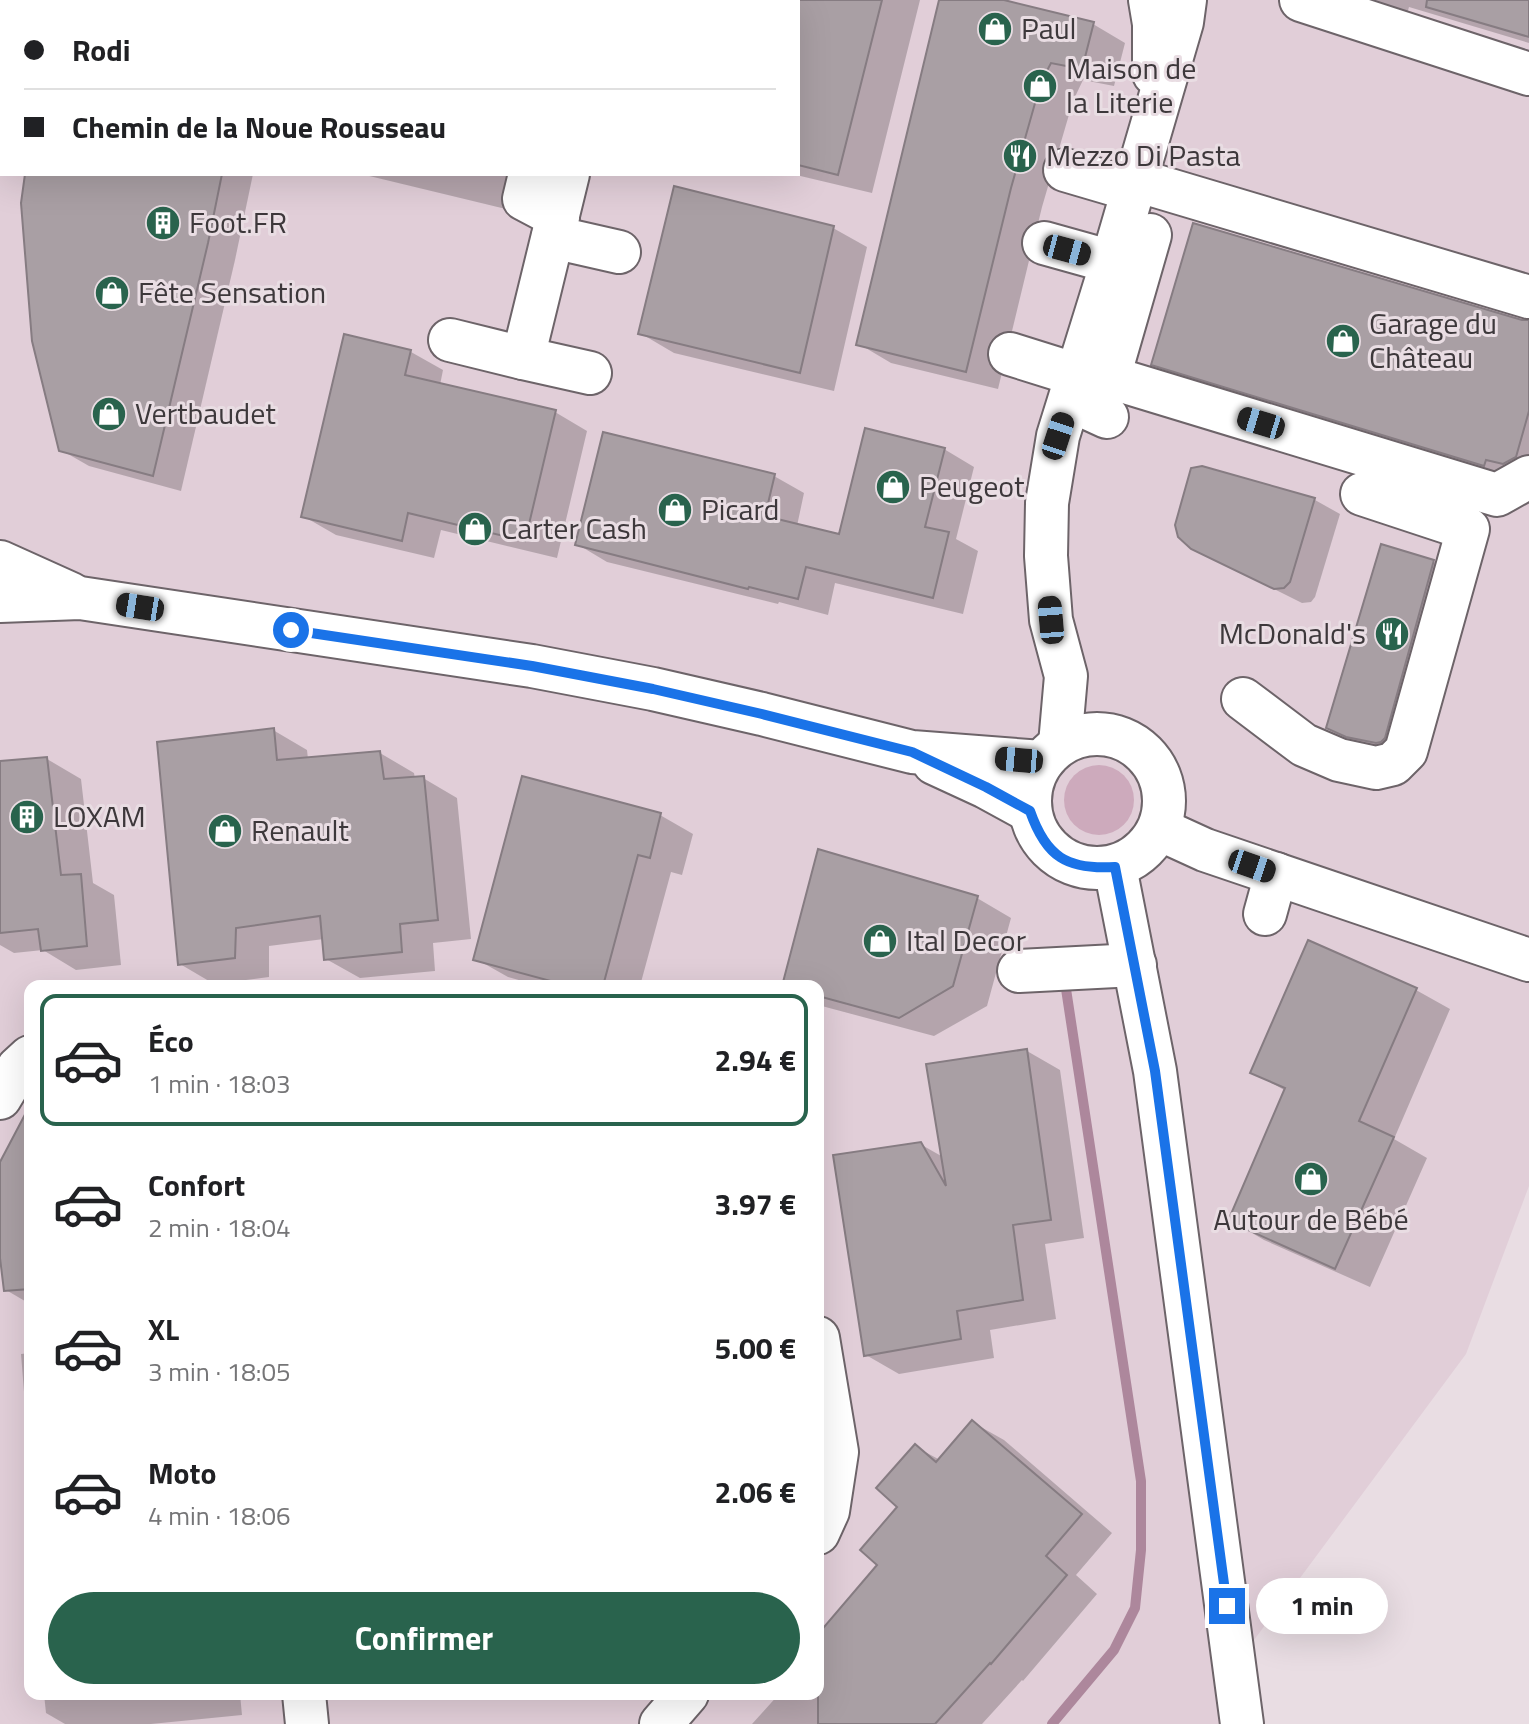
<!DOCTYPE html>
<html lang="fr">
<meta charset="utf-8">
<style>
body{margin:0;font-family:"Titillium Web",sans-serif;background:#f6f6f6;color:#202124;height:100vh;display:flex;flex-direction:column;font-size:30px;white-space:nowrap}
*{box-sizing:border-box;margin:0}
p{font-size:26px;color:#757577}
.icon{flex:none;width:44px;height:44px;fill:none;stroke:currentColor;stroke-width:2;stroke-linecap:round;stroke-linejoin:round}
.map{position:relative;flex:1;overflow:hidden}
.sheet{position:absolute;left:24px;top:980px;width:800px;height:720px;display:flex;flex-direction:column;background:#fff;border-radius:16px;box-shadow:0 8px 32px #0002}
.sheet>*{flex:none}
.guide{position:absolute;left:0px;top:0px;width:800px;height:176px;box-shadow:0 8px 32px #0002;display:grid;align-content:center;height:176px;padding:0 24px;background:#fff}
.end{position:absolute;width:36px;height:36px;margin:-18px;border:10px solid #1a73e8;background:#fff;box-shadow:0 0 0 4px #fff}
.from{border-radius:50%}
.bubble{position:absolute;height:56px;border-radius:28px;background:#fff;box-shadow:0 8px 32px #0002;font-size:26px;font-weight:700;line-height:56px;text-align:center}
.car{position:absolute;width:24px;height:48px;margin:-24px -12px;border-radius:10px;box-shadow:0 0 6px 2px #0007;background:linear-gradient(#222 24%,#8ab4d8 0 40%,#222 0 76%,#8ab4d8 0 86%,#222 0)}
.guide b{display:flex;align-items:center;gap:28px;height:76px;font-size:30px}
.guide b+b{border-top:2px solid #e0e0e0}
.guide i{width:20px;height:20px;background:#202124}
ul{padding:14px 0 0;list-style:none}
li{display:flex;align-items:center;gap:24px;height:132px;margin:0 16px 12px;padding:0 8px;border:4px solid transparent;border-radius:16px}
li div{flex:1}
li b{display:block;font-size:30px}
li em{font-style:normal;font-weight:700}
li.current{border-color:#29634d}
li>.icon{width:72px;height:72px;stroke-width:1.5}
.primary-button{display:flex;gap:16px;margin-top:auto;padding:16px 24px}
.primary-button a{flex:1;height:92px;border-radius:48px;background:#29634d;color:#fff;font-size:32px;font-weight:700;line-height:92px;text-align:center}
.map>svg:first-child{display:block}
</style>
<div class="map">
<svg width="1529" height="1724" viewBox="0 0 1529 1724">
<rect width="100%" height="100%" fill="#e9dde3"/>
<!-- built -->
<path fill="#e1ced8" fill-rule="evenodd" d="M0,0h1529v1186l-63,168 -249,336 2,34h-1219zM2,2h796v172h-796zM30,986h788v708h-788z"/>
<!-- green -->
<circle fill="#cdaabc" cx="1099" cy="800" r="35"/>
<!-- shadow -->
<g fill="#0003">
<path d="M95,0h211l-1,2h-211z"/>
<path d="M339,0h243l-1,2h-243z"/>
<path d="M760,0h160l-48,193 -80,-19h6v-172h-38z"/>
<path d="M941,0h55l97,24 32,19 -11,43 -31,-6 -10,21 -31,106 -44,182 -107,-26 -32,-19z"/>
<path d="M1364,0h165v43l-120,-36 -2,7z"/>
<path d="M27,174h226l-18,86 -54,231 -92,-25 -28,-16z"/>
<path d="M361,174h175l-9,40z"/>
<path d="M833,228l34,19 -33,144 -160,-38 -34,-20z"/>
<path d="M1529,322v158l-11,4 -332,-101 -33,-19z"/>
<path d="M411,352l32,18 -3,15 115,27 32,19 -30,127 -116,-28 -7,28 -98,-23 -33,-19z"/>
<path d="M944,449l30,18 -18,72 22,12 -15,63 -128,-31 -7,32 -49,-13 -1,2 -171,-42 -30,-18 197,-68 30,17 -7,33 44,10z"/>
<path d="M1202,468l113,32 25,14 -25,83 -4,5 -9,1 -82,-41z"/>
<path d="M1382,547l52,15 25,15 -52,179 -53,-14 -26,-15z"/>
<path d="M273,730l34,20 1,9 72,-6 34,20 1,6 8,-1 34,20 14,141 -38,4 2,28 -75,7 -34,-19 -2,-20 -55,7v31l-55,7 -34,-20z"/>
<path d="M47,759l34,20 12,104 21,12 7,70 -45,5 -33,-20 -29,3 -14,-8v-182z"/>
<path d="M660,815l33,19 -11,41 -11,-3 -31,114h-100l-32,-9 -32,-18z"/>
<path d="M819,852l158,46 34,20 -24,88 -53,30 -116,-31v-19h-32z"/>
<path d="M1309,943l107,47 34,19 -56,130 33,19 -57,129 -106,-47 -34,-20 56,-129 -34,-19z"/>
<path d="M1027,1051l33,19 24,168 -39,6 11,75 -66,11 4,28 -95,16 -33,-19 54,-211 23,13z"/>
<path d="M30,1116v188l-24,-14 -6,-51v-73z"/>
<path d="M30,1353v143l-3,-41h2l-8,-101z"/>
<path d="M972,1422l32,18 108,93 -36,42 21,19 -74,87 -1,-1 -40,44h-230l27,-30h39v-57l62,-72 20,-58 16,-60 24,13z"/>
<path d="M44,1694h196l2,21 -91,9h-86l-19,-11z"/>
</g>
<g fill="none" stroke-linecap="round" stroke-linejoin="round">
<!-- stream -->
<path stroke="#ad879c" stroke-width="10" d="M1052,1724l62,-74 21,-42 6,-58v-69l-75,-492"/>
</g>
<!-- building -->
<g fill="#a99fa4" stroke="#867c82" stroke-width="2">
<path d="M798,0h84l-44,175 -40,-10z"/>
<path d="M939,0h65l90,22 -12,47 -31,-6 -10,19 -30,106 -45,184 -110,-27z"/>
<path d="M1427,0h102v37l-103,-30z"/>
<path d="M25,174h197l-14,69 -55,233 -94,-25 -27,-110 -11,-138z"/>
<path d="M674,186l160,40 -34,147 -162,-39z"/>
<path d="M1193,223l329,97h7v91l-13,46 -13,7 -17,-4 -2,6 -333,-101z"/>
<path d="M344,334l67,16 -6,25 151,35 -31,131 -117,-28 -6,28 -101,-24z"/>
<path d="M865,428l80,20 -20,79 24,5 -16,66 -127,-31 -8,32 -49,-12 -1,2 -173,-44 28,-113 172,42 -10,42 74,18z"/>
<path d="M1202,466l113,32 -25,84 -6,6 -10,1 -83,-40 -13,-12 -3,-12 16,-57z"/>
<path d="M1381,544l53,16 -49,178 -4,4 -5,1 -30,-6 -20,-9z"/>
<path d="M274,728l3,32 103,-9 4,28 40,-3 14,144 -38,4 2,28 -78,8 -4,-44 -84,12 -1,30 -57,7 -21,-223z"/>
<path d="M47,757l14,118 20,-1 6,72 -46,5 -3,-22 -38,4v-172z"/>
<path d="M522,776l139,37 -11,45 -12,-3 -35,131h-34l-96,-26z"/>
<path d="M818,849l160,47 -25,90 -54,32 -81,-22v-10h-36z"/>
<path d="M1308,940l109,48 -58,133 35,16 -59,132 -107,-48 57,-133 -35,-15z"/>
<path d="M1027,1049l24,171 -38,5 10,75 -66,11 4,28 -97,17 -31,-201 88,-13 25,44 -20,-122z"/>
<path d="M30,1105v184l-26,2 -4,-33v-96z"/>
<path d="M972,1420l110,94 -36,42 21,19 -76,89 -1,-1 -55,61h-117v-90l59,-69 -17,-15 37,-43 -21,-19 39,-44 21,18z"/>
</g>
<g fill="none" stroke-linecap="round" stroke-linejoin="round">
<!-- minor casing -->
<g stroke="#6d6469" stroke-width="46">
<g id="minor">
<path d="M1150,0l4,24v50"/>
<path d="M1301,0l228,74"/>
<path d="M609,2v-2"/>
<path d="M1065,170l68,20"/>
<path d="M530,174l-6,25 34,18"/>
<path d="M1136,180l393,117"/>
<path d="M553,237l66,15"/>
<path d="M1044,243l68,19"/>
<path d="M450,340l73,18 45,-184"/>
<path d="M1010,354l67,21"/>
<path d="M523,358l67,15"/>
<path d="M1079,368l418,127 32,-18"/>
<path d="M1109,377l41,-142"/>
<path d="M1070,400l37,17"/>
<path d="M0,562l71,32"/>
<path d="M0,601l80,-3 452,68 121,23 109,25 150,38 130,10"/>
<path d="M1243,699l61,46 35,15 37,8 17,-4 13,-13 62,-222 -106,-35"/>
<circle cx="1097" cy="801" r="67"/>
<path d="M1060,744l6,-68 -15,-56 -5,-64 1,-53 11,-67 54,-174 70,-240 3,-22"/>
<path d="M934,763l52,24 44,24"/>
<path d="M1159,829l46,21 324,110"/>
<path d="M1115,867l40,204 87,653"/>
<path d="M1265,914l11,-40"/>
<path d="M1019,971l116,-6"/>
<path d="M0,1098l18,-30 12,-11"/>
<path d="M818,1338l19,114 -9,59 -10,22"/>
<path d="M304,1694l3,30"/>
<path d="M661,1724l26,-30"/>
</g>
</g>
<!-- minor -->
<use href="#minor" stroke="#fff" stroke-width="42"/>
</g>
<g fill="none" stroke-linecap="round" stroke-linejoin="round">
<!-- route -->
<path stroke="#1a73e8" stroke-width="10" d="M291,630l241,36 121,23 109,25 150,38 74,35 44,24c16,46 37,59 85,56l40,204 72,535"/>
</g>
<!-- icons -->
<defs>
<g id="shop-disc" transform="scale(1.8)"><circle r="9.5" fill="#29634d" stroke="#e9dde3"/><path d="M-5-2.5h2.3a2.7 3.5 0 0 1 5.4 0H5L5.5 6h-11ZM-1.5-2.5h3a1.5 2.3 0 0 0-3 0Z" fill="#fff"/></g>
<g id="restaurant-disc" transform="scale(1.8)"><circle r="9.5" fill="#29634d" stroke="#e9dde3"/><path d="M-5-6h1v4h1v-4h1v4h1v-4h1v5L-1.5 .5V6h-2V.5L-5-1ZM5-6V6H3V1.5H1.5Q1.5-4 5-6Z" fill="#fff"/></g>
<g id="building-disc" transform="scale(1.8)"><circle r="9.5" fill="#29634d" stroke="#e9dde3"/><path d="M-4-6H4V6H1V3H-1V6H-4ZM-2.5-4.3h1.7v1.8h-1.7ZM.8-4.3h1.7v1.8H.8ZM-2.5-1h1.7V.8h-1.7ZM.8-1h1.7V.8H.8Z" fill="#fff"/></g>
</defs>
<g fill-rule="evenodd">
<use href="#shop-disc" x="995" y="29"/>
<use href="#shop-disc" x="1040" y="86"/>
<use href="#restaurant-disc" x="1020" y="156"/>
<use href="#building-disc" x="163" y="223"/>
<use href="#shop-disc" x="112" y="293"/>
<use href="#shop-disc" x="1343" y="341"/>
<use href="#shop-disc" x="109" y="414"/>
<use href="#shop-disc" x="893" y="487"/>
<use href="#shop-disc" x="675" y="510"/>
<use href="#shop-disc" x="475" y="529"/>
<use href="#restaurant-disc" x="1392" y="634"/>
<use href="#building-disc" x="27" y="817"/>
<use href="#shop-disc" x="225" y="831"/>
<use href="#shop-disc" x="880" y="941"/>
<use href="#shop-disc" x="1311" y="1179"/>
</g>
<g text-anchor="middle" stroke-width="6" stroke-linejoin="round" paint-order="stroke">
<!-- poi labels -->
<g font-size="30" fill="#3d383b" stroke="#e9dde3" text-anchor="start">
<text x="1021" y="39">Paul</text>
<text x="1066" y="79">Maison de<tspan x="1066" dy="34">la Literie</tspan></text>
<text x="1046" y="166">Mezzo Di Pasta</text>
<text x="189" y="233">Foot.FR</text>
<text x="138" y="303">Fête Sensation</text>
<text x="1369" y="334">Garage du<tspan x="1369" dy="34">Château</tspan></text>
<text x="135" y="424">Vertbaudet</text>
<text x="919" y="497">Peugeot</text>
<text x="701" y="520">Picard</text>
<text x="501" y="539">Carter Cash</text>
<text x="1366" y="644" text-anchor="end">McDonald's</text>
<text x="53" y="827">LOXAM</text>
<text x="251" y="841">Renault</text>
<text x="906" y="951">Ital Decor</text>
<text x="1311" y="1230" text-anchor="middle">Autour de Bébé</text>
</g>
</g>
</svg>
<i class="end from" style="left:291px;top:630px"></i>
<i class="end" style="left:1227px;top:1606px"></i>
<div class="bubble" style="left:1256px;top:1578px;width:132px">1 min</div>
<i class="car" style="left:1067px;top:250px;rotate:105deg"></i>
<i class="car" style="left:1261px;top:423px;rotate:287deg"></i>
<i class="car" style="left:1058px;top:436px;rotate:18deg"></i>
<i class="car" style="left:140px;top:607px;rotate:279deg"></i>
<i class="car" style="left:1051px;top:620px;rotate:355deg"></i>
<i class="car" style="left:1019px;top:760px;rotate:275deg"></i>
<i class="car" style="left:1252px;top:866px;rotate:109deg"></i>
<div class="guide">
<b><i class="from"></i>Rodi</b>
<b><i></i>Chemin de la Noue Rousseau</b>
</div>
<section class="sheet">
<ul>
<li class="current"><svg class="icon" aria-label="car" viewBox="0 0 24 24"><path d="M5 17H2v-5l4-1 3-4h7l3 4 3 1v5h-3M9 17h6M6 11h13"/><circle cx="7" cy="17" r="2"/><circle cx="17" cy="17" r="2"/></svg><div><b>Éco</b><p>1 min · 18:03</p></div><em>2.94 €</em></li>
<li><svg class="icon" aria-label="car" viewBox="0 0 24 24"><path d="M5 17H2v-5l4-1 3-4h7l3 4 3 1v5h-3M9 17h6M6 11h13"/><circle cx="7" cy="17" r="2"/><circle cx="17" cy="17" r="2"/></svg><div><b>Confort</b><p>2 min · 18:04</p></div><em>3.97 €</em></li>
<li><svg class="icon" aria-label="car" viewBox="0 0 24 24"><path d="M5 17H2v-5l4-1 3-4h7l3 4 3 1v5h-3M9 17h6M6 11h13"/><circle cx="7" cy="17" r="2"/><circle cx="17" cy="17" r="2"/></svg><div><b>XL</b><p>3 min · 18:05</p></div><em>5.00 €</em></li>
<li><svg class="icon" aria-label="car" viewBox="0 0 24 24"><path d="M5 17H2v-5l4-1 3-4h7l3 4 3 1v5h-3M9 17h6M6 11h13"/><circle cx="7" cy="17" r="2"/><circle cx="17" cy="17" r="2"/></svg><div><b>Moto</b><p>4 min · 18:06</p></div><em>2.06 €</em></li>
</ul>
<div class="primary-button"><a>Confirmer</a></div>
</section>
</div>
